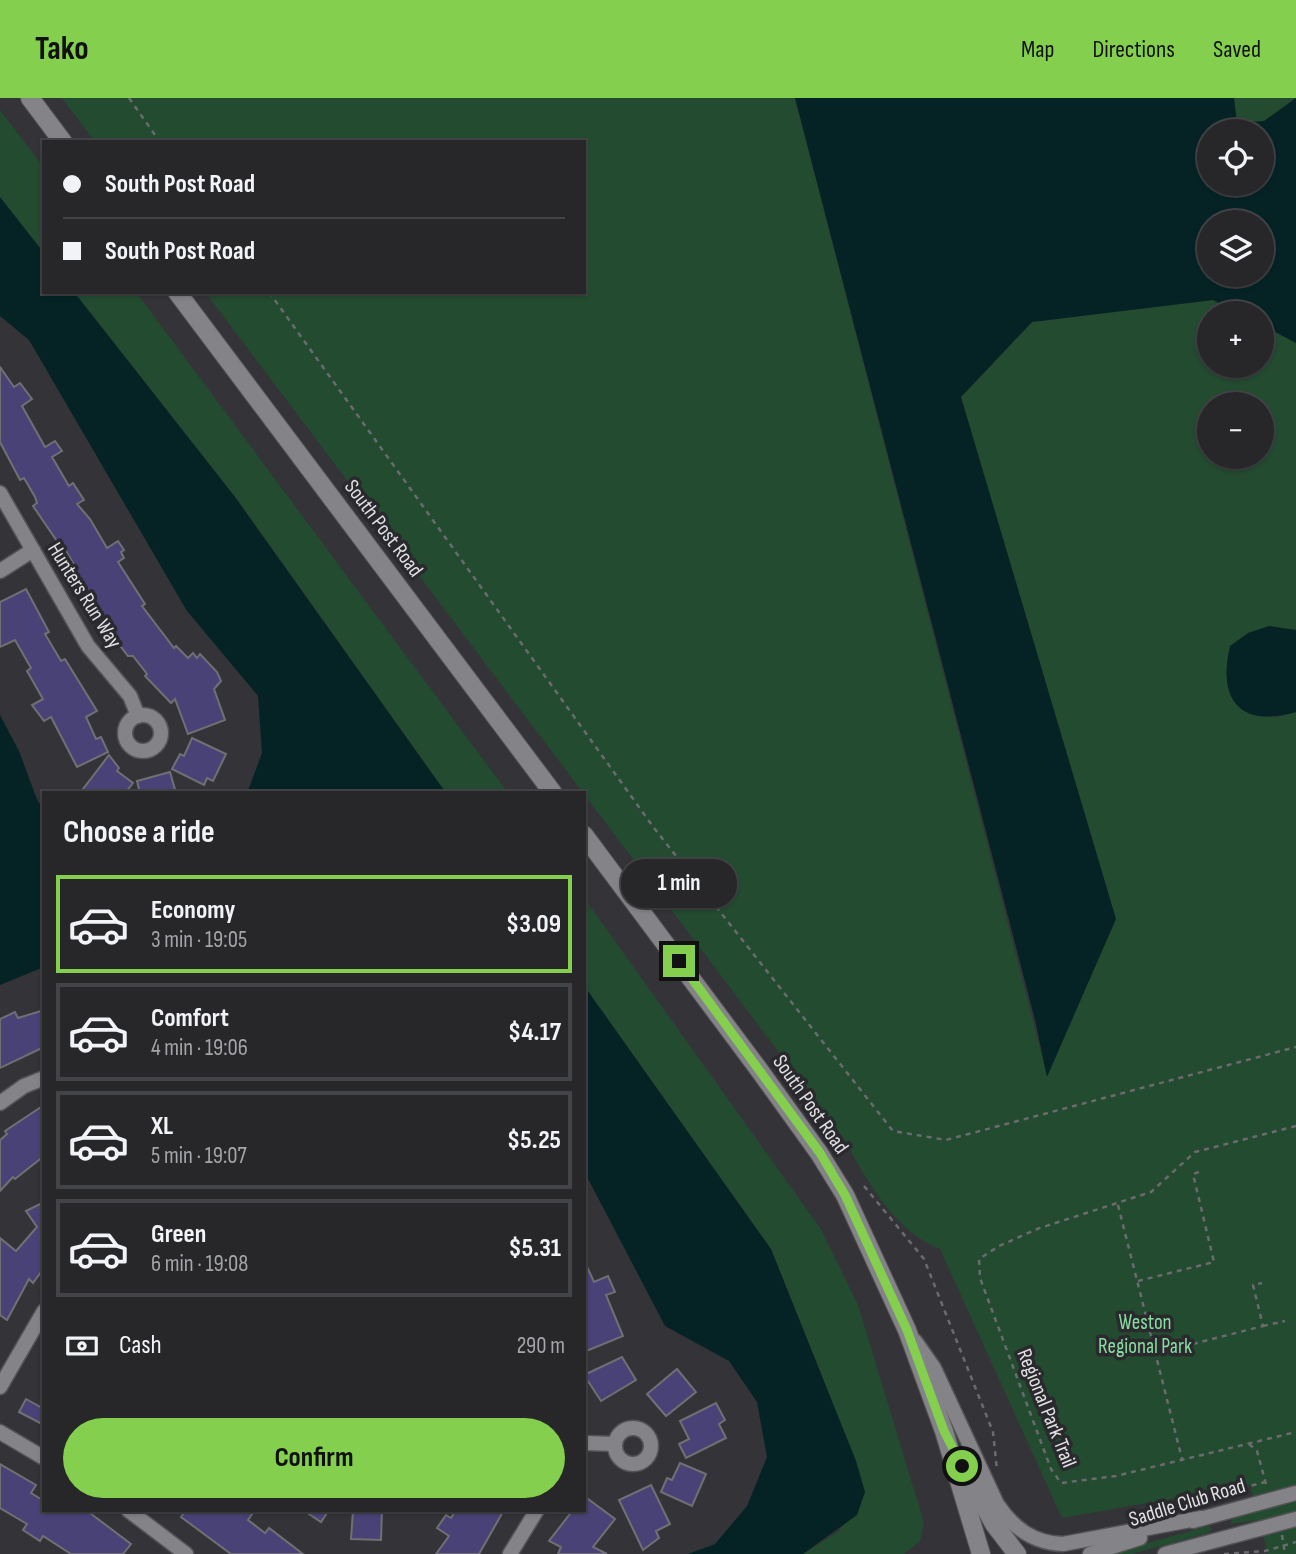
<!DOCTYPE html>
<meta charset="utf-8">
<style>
body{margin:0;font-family:"Sofia Sans Condensed",sans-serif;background:#2f2f32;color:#f1f3f6;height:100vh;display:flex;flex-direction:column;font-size:26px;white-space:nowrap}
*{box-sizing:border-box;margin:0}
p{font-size:23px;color:#a4a5a8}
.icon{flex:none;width:38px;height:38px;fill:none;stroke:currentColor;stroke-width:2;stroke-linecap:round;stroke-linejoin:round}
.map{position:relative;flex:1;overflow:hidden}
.drawer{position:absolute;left:42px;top:693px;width:544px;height:721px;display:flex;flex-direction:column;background:#27272a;border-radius:0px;box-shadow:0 2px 5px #0004,0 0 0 2px #434447}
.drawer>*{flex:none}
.top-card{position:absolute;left:42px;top:42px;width:544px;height:154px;border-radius:0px;box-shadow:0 2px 5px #0004,0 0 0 2px #434447;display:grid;align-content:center;height:154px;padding:0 21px;background:#27272a}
.tools{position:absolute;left:1197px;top:21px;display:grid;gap:14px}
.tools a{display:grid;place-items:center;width:77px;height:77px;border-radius:50%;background:#27272a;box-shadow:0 2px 5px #0004,0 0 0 2px #434447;font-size:35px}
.end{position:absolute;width:32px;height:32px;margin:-16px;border:9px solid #84d04e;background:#111;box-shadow:0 0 0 4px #111}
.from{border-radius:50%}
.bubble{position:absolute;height:49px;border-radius:24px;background:#27272a;box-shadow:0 2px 5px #0004,0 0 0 2px #434447;font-size:23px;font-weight:700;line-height:49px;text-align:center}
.top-card b{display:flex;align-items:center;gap:24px;height:66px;font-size:26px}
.top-card b+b{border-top:2px solid #434447}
.top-card i{width:18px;height:18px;background:#f1f3f6}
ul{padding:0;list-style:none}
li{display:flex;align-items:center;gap:21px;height:98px;margin:0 14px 10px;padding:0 7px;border:4px solid #434447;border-radius:0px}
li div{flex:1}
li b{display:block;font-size:26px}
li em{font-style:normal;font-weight:700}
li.on{border-color:#84d04e}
li>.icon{width:63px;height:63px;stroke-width:1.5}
h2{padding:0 21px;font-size:32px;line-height:84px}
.pay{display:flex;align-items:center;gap:18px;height:77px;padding:0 21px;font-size:26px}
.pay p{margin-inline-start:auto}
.button{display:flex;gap:14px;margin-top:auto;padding:14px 21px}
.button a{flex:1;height:80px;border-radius:42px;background:#84d04e;color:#111;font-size:28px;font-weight:700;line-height:80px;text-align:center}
header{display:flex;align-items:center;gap:42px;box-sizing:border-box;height:98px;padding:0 35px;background:#84d04e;color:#111}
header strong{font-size:33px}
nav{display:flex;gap:38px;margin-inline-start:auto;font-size:24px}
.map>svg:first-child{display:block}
</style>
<header>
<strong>Tako</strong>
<nav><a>Map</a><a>Directions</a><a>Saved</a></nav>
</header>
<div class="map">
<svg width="1296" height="1456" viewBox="0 0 1296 1456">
<rect width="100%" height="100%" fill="#343438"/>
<!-- green -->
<g fill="#234b30" fill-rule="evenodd">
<path d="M62,0h733l252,978 -49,-546 -37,-133 71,-75 181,-22 25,13h-29v53h53v-41l34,18v287l-27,-4 5,92 22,-6v842h-28l-9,-34 -29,4 2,-6 25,-7 -7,-26 -188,33 -122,-269c-47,-18 -74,-71 -98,-113l-637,-844h379v-150h-489zM1209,306h53v53h-53z"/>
<path d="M1234,0h62l-32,23 -28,2z"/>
<path d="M0,12l44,58v85l-44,-55z"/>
<path d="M74,194h62l372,501h-62l-207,-291z"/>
<path d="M584,800l236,330 38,77 66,218 -4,18 -16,13h-101l36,-23 26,-39 -9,-30 -85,-213 -186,-262z"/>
<path d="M1209,1428l3,4 -4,3 -76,21h-23z"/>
</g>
<!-- water -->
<g fill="#052325" fill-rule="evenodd">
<path d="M795,0h439l3,25 27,-2 32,-23v245l-34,-18v-12h-24l-25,-13 -181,22 -71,75 155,522 -69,158 -12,-57zM1262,33v53h-53v-53zM1262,124v53h-53v-53z"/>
<path d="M0,99l44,56v39h30l161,205 211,296h-199l15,-40 -4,-57 -71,-85 -158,-271 -29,-24z"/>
<path d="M1269,528l27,4v82c-55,16 -79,-11 -66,-66l18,-13z"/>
<path d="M0,617l19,36 19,51 6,4v161l-44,18z"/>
<path d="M585,889l186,262 85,212 9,31 -8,23 -54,39h-115l27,-10 32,-38 20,-49 -10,-55 -28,-41 -64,-35 -80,-153z"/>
</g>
<!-- building -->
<g fill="#494277" stroke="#707074" stroke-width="2">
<path d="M0,269l14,20 6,-4 12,16 -10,7 23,41 10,-6 7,10 -10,6 17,29 4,-3 11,17 -7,4 13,15 17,29 11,-7 6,9 -3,2 3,6 -6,4 27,42 -3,2 32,42 2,-2 12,12 5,-5 4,5 3,-4 17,18 4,9 -7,8 11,31 -37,14 -13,-35 -4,4 -26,-27 2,-2 -14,-18h-5l-11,-14 -45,-74 3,-2 -9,-15 -3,-1 -30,-44 4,-3 -2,-6 -11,-19 -4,2 -20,-38z"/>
<path d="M26,491l23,43 -4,2 16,27 4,-2 32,52 -11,6 10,22 5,-2 7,15 -31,15 -26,-50 -7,4 -12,-16 11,-6 -16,-28 4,-3 -16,-28 -15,7v-45z"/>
<path d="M192,640l34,16 -13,27 -6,-3 -3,7 -32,-16 8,-15 4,2z"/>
<path d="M109,657l10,13 -2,3 16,12 -8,10h-45z"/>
<path d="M170,674l6,21h-36l-3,-12z"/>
<path d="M44,912v37l-44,21v-49l15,-7 3,6z"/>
<path d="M44,1007v51l-29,23 -2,-2 -13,14v-51l7,-6 -2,-3z"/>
<path d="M44,1104v66l-11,15 -4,-4 -22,41 -7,-5v-77l16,13 21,-24 -11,-16z"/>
<path d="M584,1162l10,22 14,-6 7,16 -9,3 17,41 -39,16z"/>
<path d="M622,1259l14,23 -35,21 -17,-26z"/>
<path d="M677,1271l19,23 -30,24 -19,-22z"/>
<path d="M26,1301l18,10v16l-25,-13z"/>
<path d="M716,1305l9,17 -6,4 7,14 -40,20 -7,-14 10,-5 -9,-18z"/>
<path d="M680,1365l26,11 -14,32 -31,-14 6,-14 5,2z"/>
<path d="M0,1366l36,21 -5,8 13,8v9h42l45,34 -8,10h-52l-28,-18 -3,5 -17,-11 4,-6 -27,-16z"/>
<path d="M651,1387l19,39 -14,7 3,7 -16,12 -24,-50z"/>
<path d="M584,1398l31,23 -22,28 14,7h-49l3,-7 -12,-6 24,-31h11z"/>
<path d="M186,1412h69l-7,10 17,13 4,-5 34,26h-72l-50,-37z"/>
<path d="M303,1412h26l-8,12z"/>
<path d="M353,1412h29l-1,30 -30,-1z"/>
<path d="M456,1412h48l-25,44h-43l13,-18 -12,-8 9,-13 5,3z"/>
</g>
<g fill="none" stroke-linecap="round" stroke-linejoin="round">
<!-- minor casing -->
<g stroke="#535356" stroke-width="17">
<g id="minor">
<path d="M0,395l88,153 42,50 8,20"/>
<path d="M0,473l33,-21"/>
<circle cx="143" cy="635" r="18"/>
<path d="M0,1005l24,-17 20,-8"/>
<path d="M915,1243l19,27 63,136c16,24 36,39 66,40l138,-26"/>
<path d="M0,1289l44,-76"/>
<circle cx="633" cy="1348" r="18"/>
<path d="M0,1334l44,26"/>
<path d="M584,1345l31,1"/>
<path d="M128,1412l58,44"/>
<path d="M1193,1423l103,-28"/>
<path d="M510,1456l27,-44"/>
<path d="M1090,1456l50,-16"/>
<path d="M1165,1456l131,-35"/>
</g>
</g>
<!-- tertiary casing -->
<g stroke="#535356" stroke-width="20">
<g id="tertiary">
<path d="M30,0l33,44"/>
<path d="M177,194l376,501"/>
<path d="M584,737l173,232 62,86 26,42 62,135 37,101 37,123"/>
<path d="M962,1367l32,59 23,30"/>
</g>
</g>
<!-- path -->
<g stroke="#6b6b6f" stroke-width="2.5" stroke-dasharray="5 5" stroke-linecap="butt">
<path d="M129,0l31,44"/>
<path d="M269,194l385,536 239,303 53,9 350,-93"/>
<path d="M1296,1028l-101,26 -44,40 -114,37 -38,17 -20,13 1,19 71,191 10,14 55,-7 180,-44"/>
<path d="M864,1088l60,73 69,173 4,38"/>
<path d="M1118,1107l64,254"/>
<path d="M1138,1183l76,-19 -21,-88 6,-2"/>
<path d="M1263,1228l22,-5"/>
<path d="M1154,1256l109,-28 -10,-41 9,-2"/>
<path d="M1249,1346l8,7 10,37"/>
<path d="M1205,1405l25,-12 35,-9"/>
<path d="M1282,1437l3,19"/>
<path d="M1224,1456l41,-3 31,-9"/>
</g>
<!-- minor -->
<use href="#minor" stroke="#848488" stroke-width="14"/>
<!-- tertiary -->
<use href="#tertiary" stroke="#848488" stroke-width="18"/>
</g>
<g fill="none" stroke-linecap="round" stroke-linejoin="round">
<!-- route -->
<path stroke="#84d04e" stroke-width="9" d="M679,863l141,192 25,42 62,135 37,101 18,35"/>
</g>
<g text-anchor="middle" stroke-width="7" stroke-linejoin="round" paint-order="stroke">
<!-- street labels -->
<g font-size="21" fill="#e1e1e3" stroke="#2a2a2e">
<text transform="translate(384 430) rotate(53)" y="7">South Post Road</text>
<text transform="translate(85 497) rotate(58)" y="7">Hunters Run Way</text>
<text transform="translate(811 1006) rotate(55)" y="7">South Post Road</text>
<text transform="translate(1047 1310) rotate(68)" y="7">Regional Park Trail</text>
<text transform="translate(1187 1404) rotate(-17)" y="7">Saddle Club Road</text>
</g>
<!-- park labels -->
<g font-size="21" fill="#88dda1" stroke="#2a2a2e">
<text x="1145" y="1231">Weston<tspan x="1145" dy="24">Regional Park</tspan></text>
</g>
</g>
</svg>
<div class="tools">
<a><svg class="icon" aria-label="locate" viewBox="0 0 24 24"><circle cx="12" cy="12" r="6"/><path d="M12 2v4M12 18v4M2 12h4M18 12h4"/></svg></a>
<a><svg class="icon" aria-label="layers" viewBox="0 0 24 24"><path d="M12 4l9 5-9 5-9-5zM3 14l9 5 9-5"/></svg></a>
<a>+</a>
<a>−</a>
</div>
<i class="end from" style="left:962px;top:1368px"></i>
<i class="end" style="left:679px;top:863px"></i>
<div class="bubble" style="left:621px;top:761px;width:116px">1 min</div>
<div class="top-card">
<b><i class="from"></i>South Post Road</b>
<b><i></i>South Post Road</b>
</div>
<section class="drawer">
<h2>Choose a ride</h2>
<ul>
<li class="on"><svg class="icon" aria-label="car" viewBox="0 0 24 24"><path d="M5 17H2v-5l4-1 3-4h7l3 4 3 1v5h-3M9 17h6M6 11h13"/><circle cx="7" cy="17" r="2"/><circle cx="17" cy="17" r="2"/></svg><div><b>Economy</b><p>3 min · 19:05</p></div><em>$3.09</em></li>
<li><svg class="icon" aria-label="car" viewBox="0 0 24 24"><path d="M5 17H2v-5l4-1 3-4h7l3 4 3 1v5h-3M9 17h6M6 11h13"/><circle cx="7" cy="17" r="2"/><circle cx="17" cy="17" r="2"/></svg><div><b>Comfort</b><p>4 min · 19:06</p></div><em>$4.17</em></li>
<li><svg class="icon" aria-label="car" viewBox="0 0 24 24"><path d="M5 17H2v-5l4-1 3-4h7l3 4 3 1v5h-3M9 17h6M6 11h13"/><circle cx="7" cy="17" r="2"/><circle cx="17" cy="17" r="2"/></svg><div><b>XL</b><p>5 min · 19:07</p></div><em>$5.25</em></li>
<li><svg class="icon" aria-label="car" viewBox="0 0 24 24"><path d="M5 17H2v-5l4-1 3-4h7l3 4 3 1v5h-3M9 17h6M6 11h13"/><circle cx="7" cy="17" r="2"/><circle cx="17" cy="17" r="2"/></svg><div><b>Green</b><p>6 min · 19:08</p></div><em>$5.31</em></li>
</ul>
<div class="pay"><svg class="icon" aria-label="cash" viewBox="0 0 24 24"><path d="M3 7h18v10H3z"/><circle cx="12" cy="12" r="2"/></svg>Cash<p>290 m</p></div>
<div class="button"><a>Confirm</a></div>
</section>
</div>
